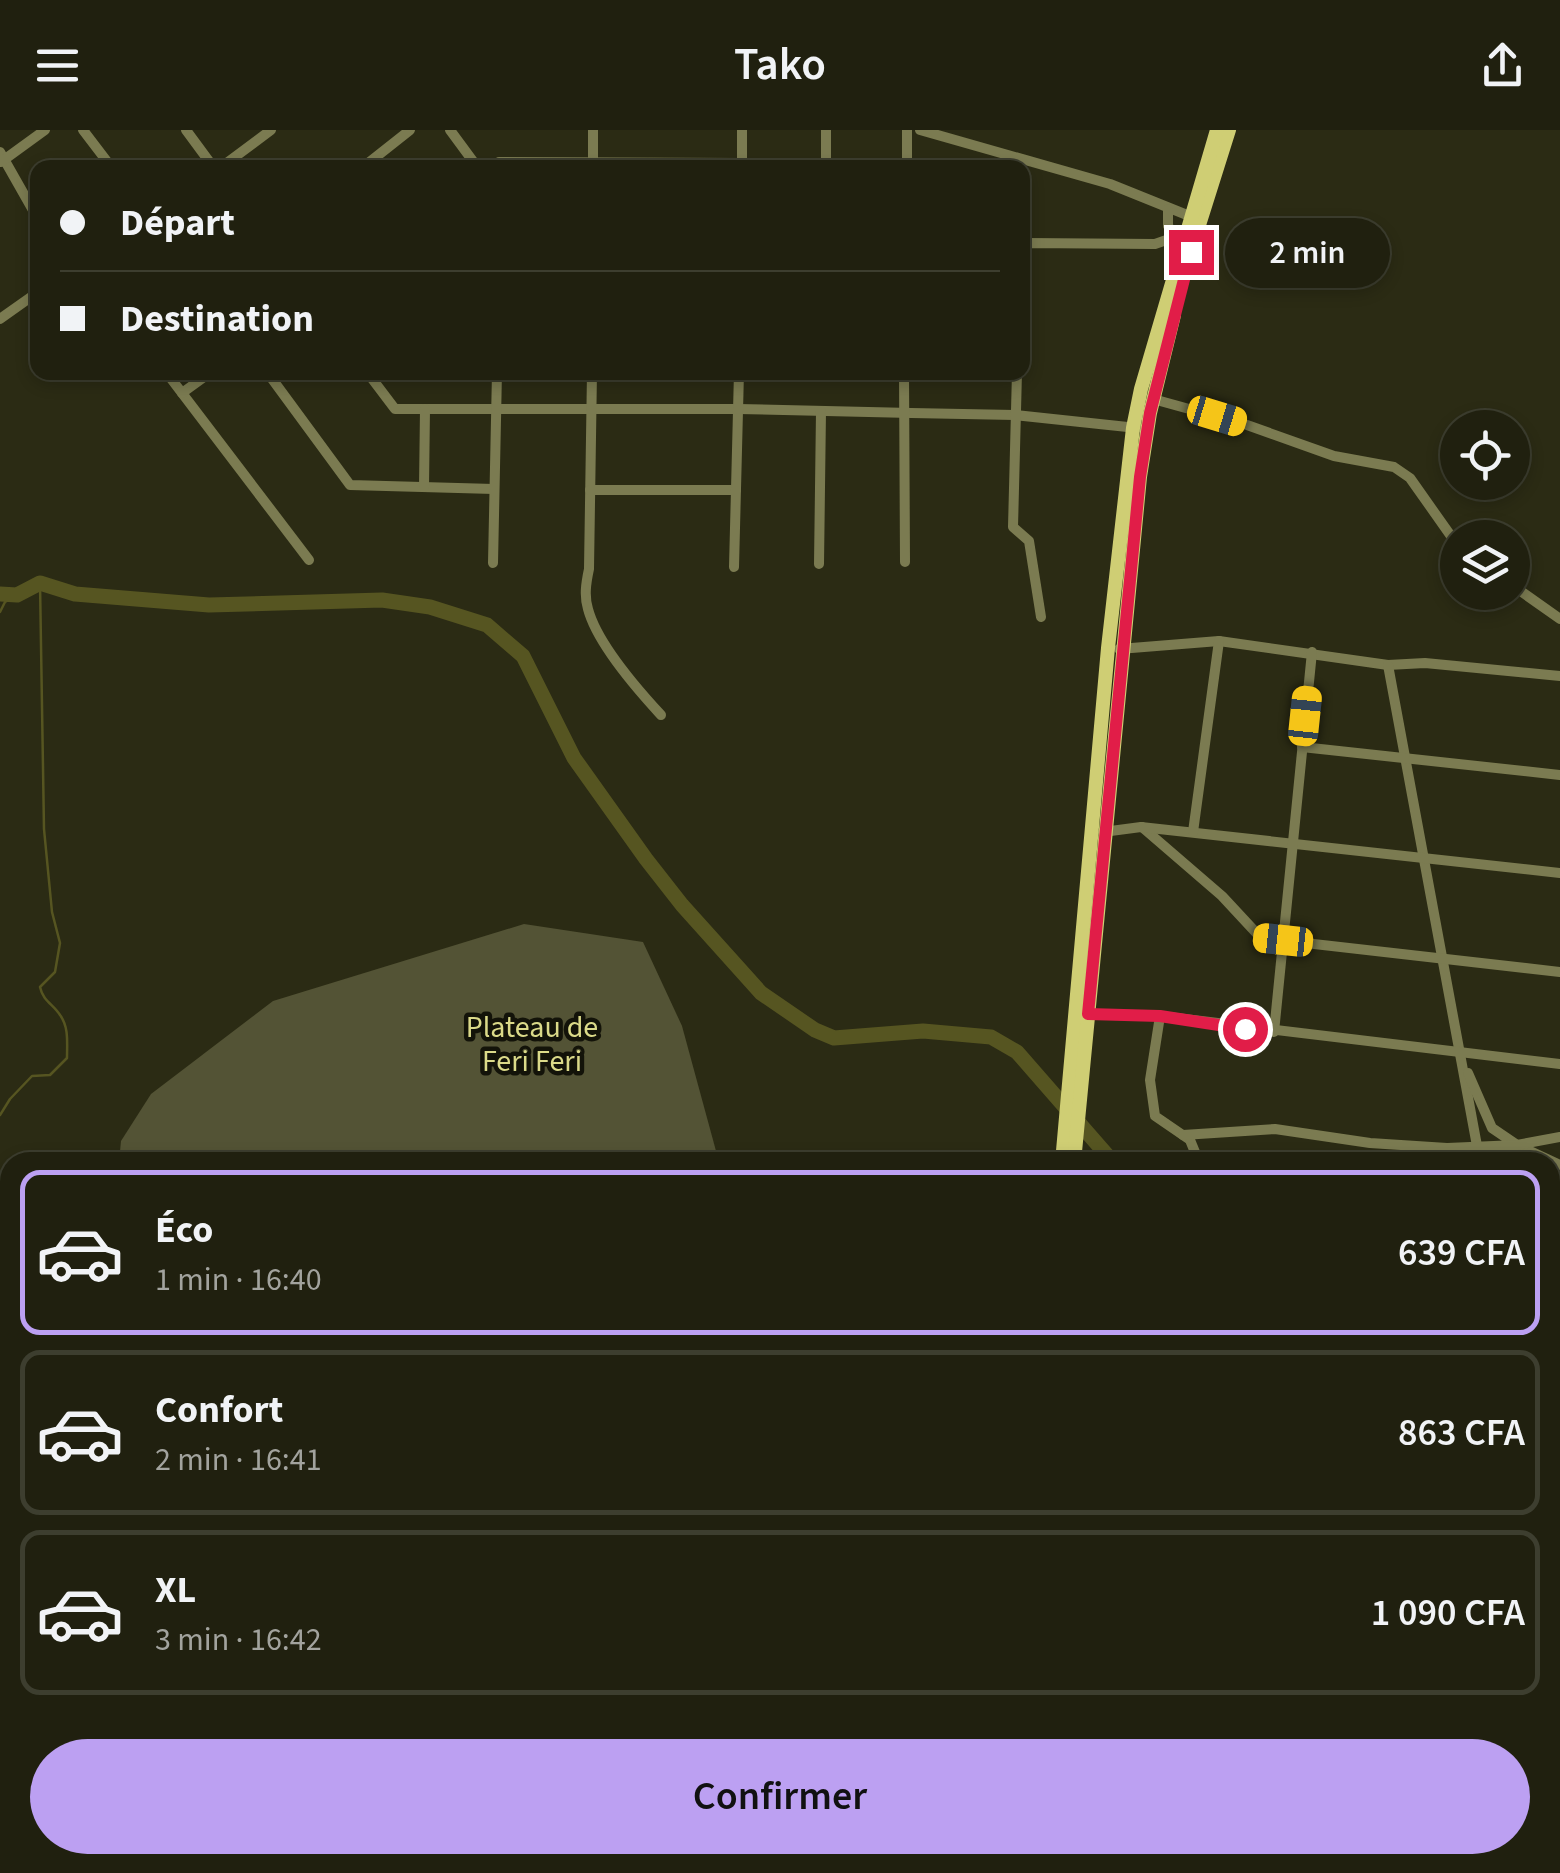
<!DOCTYPE html>
<html lang="fr">
<meta charset="utf-8">
<style>
body{margin:0;font-family:"Source Sans 3",sans-serif;background:#2d2d1d;color:#f1f3f6;height:100vh;display:flex;flex-direction:column;font-size:38px;white-space:nowrap}
*{box-sizing:border-box;margin:0}
p{font-size:32px;color:#a2a39e}
.icon{flex:none;width:55px;height:55px;fill:none;stroke:currentColor;stroke-width:2;stroke-linecap:round;stroke-linejoin:round}
.map{position:relative;flex:1;overflow:hidden}
.side{position:absolute;left:0px;top:1022px;width:1560px;height:722px;display:flex;flex-direction:column;background:#20200f;border-radius:30px 30px 0 0;box-shadow:0 5px 15px #0003,0 0 0 2px #3d3e2f}
.side>*{flex:none}
.hud{position:absolute;left:30px;top:30px;width:1000px;height:220px;border-radius:20px;box-shadow:0 5px 15px #0003,0 0 0 2px #3d3e2f;display:grid;align-content:center;height:220px;padding:0 30px;background:#20200f}
.controls{position:absolute;left:1440px;top:280px;display:grid;gap:20px}
.controls a{display:grid;place-items:center;width:90px;height:90px;border-radius:50%;background:#20200f;box-shadow:0 5px 15px #0003,0 0 0 2px #3d3e2f;font-size:50px}
.end{position:absolute;width:45px;height:45px;margin:-22px;border:12px solid #e11d48;background:#fff;box-shadow:0 0 0 5px #fff}
.from{border-radius:50%}
.bubble{position:absolute;height:70px;border-radius:35px;background:#20200f;box-shadow:0 5px 15px #0003,0 0 0 2px #3d3e2f;font-size:32px;font-weight:600;line-height:70px;text-align:center}
.car{position:absolute;width:30px;height:60px;margin:-30px -15px;border-radius:12px;box-shadow:0 0 8px 2px #0007;background:linear-gradient(#f5c518 24%,#345 0 40%,#f5c518 0 76%,#345 0 86%,#f5c518 0)}
.hud b{display:flex;align-items:center;gap:35px;height:95px;font-size:38px}
.hud b+b{border-top:2px solid #3d3e2f}
.hud i{width:25px;height:25px;background:#f1f3f6}
ul{padding:18px 0 0;list-style:none}
li{display:flex;align-items:center;gap:30px;height:165px;margin:0 20px 15px;padding:0 10px;border:5px solid #3d3e2f;border-radius:20px}
li div{flex:1}
li b{display:block;font-size:38px}
li em{font-style:normal;font-weight:600}
li.on{border-color:#bca0f2}
li>.icon{width:90px;height:90px;stroke-width:1.5}
.action{display:flex;gap:20px;margin-top:auto;padding:20px 30px}
.action a{flex:1;height:115px;border-radius:60px;background:#bca0f2;color:#111;font-size:40px;font-weight:600;line-height:115px;text-align:center}
header{display:flex;justify-content:space-between;align-items:center;height:130px;padding:0 30px;background:#20200f;font-size:45px;font-weight:600}
.map>svg:first-child{display:block}
</style>
<header><svg class="icon" aria-label="menu" viewBox="0 0 24 24"><path d="M4 6h16M4 12h16M4 18h16"/></svg>Tako<svg class="icon" aria-label="share" viewBox="0 0 24 24"><path d="M12 15V3M7 8l5-5 5 5M5 13v7h14v-7"/></svg></header>
<div class="map">
<svg width="1560" height="1743" viewBox="0 0 1560 1743">
<rect width="100%" height="100%" fill="#2b2b14"/>
<!-- green -->
<path fill="#535335" d="M524,794l119,18 39,84 37,136h-600l2,-21 30,-47 122,-93z"/>
<g fill="none" stroke-linecap="round" stroke-linejoin="round">
<!-- stream -->
<g stroke="#565521" stroke-width="2.5">
<path d="M0,482l5,-10 12,-7"/>
<path d="M0,985l10,-16 22,-23 18,-1 17,-17c0,-15 2,-31 -7,-43 -7,-11 -17,-14 -20,-28l15,-15 5,-29 -8,-31 -8,-83 -4,-246"/>
</g>
<!-- river -->
<g stroke="#565521" stroke-width="15">
<path d="M0,464l17,1 23,-12 35,11 134,11 173,-5 48,7 57,18 36,31 51,102 72,101 36,46 79,88 54,37 19,8 89,-7 68,6 26,15 96,110"/>
<path d="M1550,1373l10,5"/>
</g>
<!-- minor -->
<g stroke="#7b7b51" stroke-width="10">
<path d="M83,0l29,38"/>
<path d="M186,0l28,38"/>
<path d="M450,0l28,38"/>
<path d="M920,0l190,54 82,33"/>
<path d="M0,22l38,67"/>
<path d="M1,32l44,-32"/>
<path d="M593,34v-34"/>
<path d="M220,38l51,-38"/>
<path d="M362,38l48,-38"/>
<path d="M491,38l8,-6 243,1"/>
<path d="M742,38v-38"/>
<path d="M826,38v-38"/>
<path d="M907,38v-38"/>
<path d="M1168,79v17l10,13"/>
<path d="M1022,165l4,-52 129,1 20,-7"/>
<path d="M0,189l38,-27"/>
<path d="M166,242l143,188"/>
<path d="M267,242l83,113 144,4"/>
<path d="M367,242l28,37h343l173,4 104,2 122,13"/>
<path d="M592,242l-3,197c-3,14 -5,27 -1,40 9,34 49,80 73,106"/>
<path d="M904,242l1,190"/>
<path d="M1017,242l-4,155 16,14 12,76"/>
<path d="M182,263l29,-21"/>
<path d="M1153,269l94,26 87,31 60,11 16,11 48,68"/>
<path d="M424,357l1,-78"/>
<path d="M590,360h146"/>
<path d="M493,433l4,-191"/>
<path d="M819,434l2,-153"/>
<path d="M734,437l5,-195"/>
<path d="M1512,455l48,34"/>
<path d="M1119,519l100,-8 169,24 37,-2 135,13"/>
<path d="M1388,535l92,497"/>
<path d="M1302,617l258,28"/>
<path d="M1142,697l80,69 39,42 299,34"/>
<path d="M1103,702l38,-5 419,46"/>
<path d="M1193,702l26,-191"/>
<path d="M1088,884l72,2 400,48"/>
<path d="M1160,886l-10,64 5,36 35,24 9,22"/>
<path d="M1274,902l38,-380"/>
<path d="M1468,943l24,55 25,17 43,20"/>
<path d="M1183,1005l92,-6 95,14 77,5 70,-3 43,-8"/>
<path d="M880,1735l7,8"/>
<path d="M932,1735l1,8"/>
<path d="M1183,1735l14,8"/>
<path d="M1305,1735l1,8"/>
<path d="M1429,1735l1,8"/>
<path d="M1491,1735l2,8"/>
<path d="M1043,1743l27,-8"/>
<path d="M1205,1743l3,-8"/>
<path d="M1254,1743l19,-8"/>
</g>
<!-- major -->
<g stroke="#cfce74" stroke-width="14">
<path d="M1194,111l35,-111"/>
<path d="M1062,1032l46,-514 25,-220 8,-39 76,-259"/>
<path d="M1074,1032l66,-685 10,-64 24,-98"/>
<path d="M1034,1735l2,8"/>
<path d="M1049,1735l1,8"/>
</g>
</g>
<g fill="none" stroke-linecap="round" stroke-linejoin="round">
<!-- route -->
<path stroke="#e11d48" stroke-width="12" d="M1191,122l-41,161 -10,64 -52,537 72,2 85,13"/>
</g>
<g text-anchor="middle" stroke-width="9" stroke-linejoin="round" paint-order="stroke">
<!-- park labels -->
<g font-size="30" fill="#dbda89" stroke="#131309">
<text x="532" y="907">Plateau de<tspan x="532" dy="34">Feri Feri</tspan></text>
</g>
</g>
</svg>
<div class="controls">
<a><svg class="icon" aria-label="locate" viewBox="0 0 24 24"><circle cx="12" cy="12" r="6"/><path d="M12 2v4M12 18v4M2 12h4M18 12h4"/></svg></a>
<a><svg class="icon" aria-label="layers" viewBox="0 0 24 24"><path d="M12 4l9 5-9 5-9-5zM3 14l9 5 9-5"/></svg></a>
</div>
<i class="end from" style="left:1245px;top:899px"></i>
<i class="end" style="left:1191px;top:122px"></i>
<div class="bubble" style="left:1225px;top:88px;width:165px">2 min</div>
<i class="car" style="left:1217px;top:286px;rotate:107deg"></i>
<i class="car" style="left:1305px;top:586px;rotate:6deg"></i>
<i class="car" style="left:1283px;top:810px;rotate:276deg"></i>
<div class="hud">
<b><i class="from"></i>Départ</b>
<b><i></i>Destination</b>
</div>
<section class="side">
<ul>
<li class="on"><svg class="icon" aria-label="car" viewBox="0 0 24 24"><path d="M5 17H2v-5l4-1 3-4h7l3 4 3 1v5h-3M9 17h6M6 11h13"/><circle cx="7" cy="17" r="2"/><circle cx="17" cy="17" r="2"/></svg><div><b>Éco</b><p>1 min · 16:40</p></div><em>639 CFA</em></li>
<li><svg class="icon" aria-label="car" viewBox="0 0 24 24"><path d="M5 17H2v-5l4-1 3-4h7l3 4 3 1v5h-3M9 17h6M6 11h13"/><circle cx="7" cy="17" r="2"/><circle cx="17" cy="17" r="2"/></svg><div><b>Confort</b><p>2 min · 16:41</p></div><em>863 CFA</em></li>
<li><svg class="icon" aria-label="car" viewBox="0 0 24 24"><path d="M5 17H2v-5l4-1 3-4h7l3 4 3 1v5h-3M9 17h6M6 11h13"/><circle cx="7" cy="17" r="2"/><circle cx="17" cy="17" r="2"/></svg><div><b>XL</b><p>3 min · 16:42</p></div><em>1 090 CFA</em></li>
</ul>
<div class="action"><a>Confirmer</a></div>
</section>
</div>
